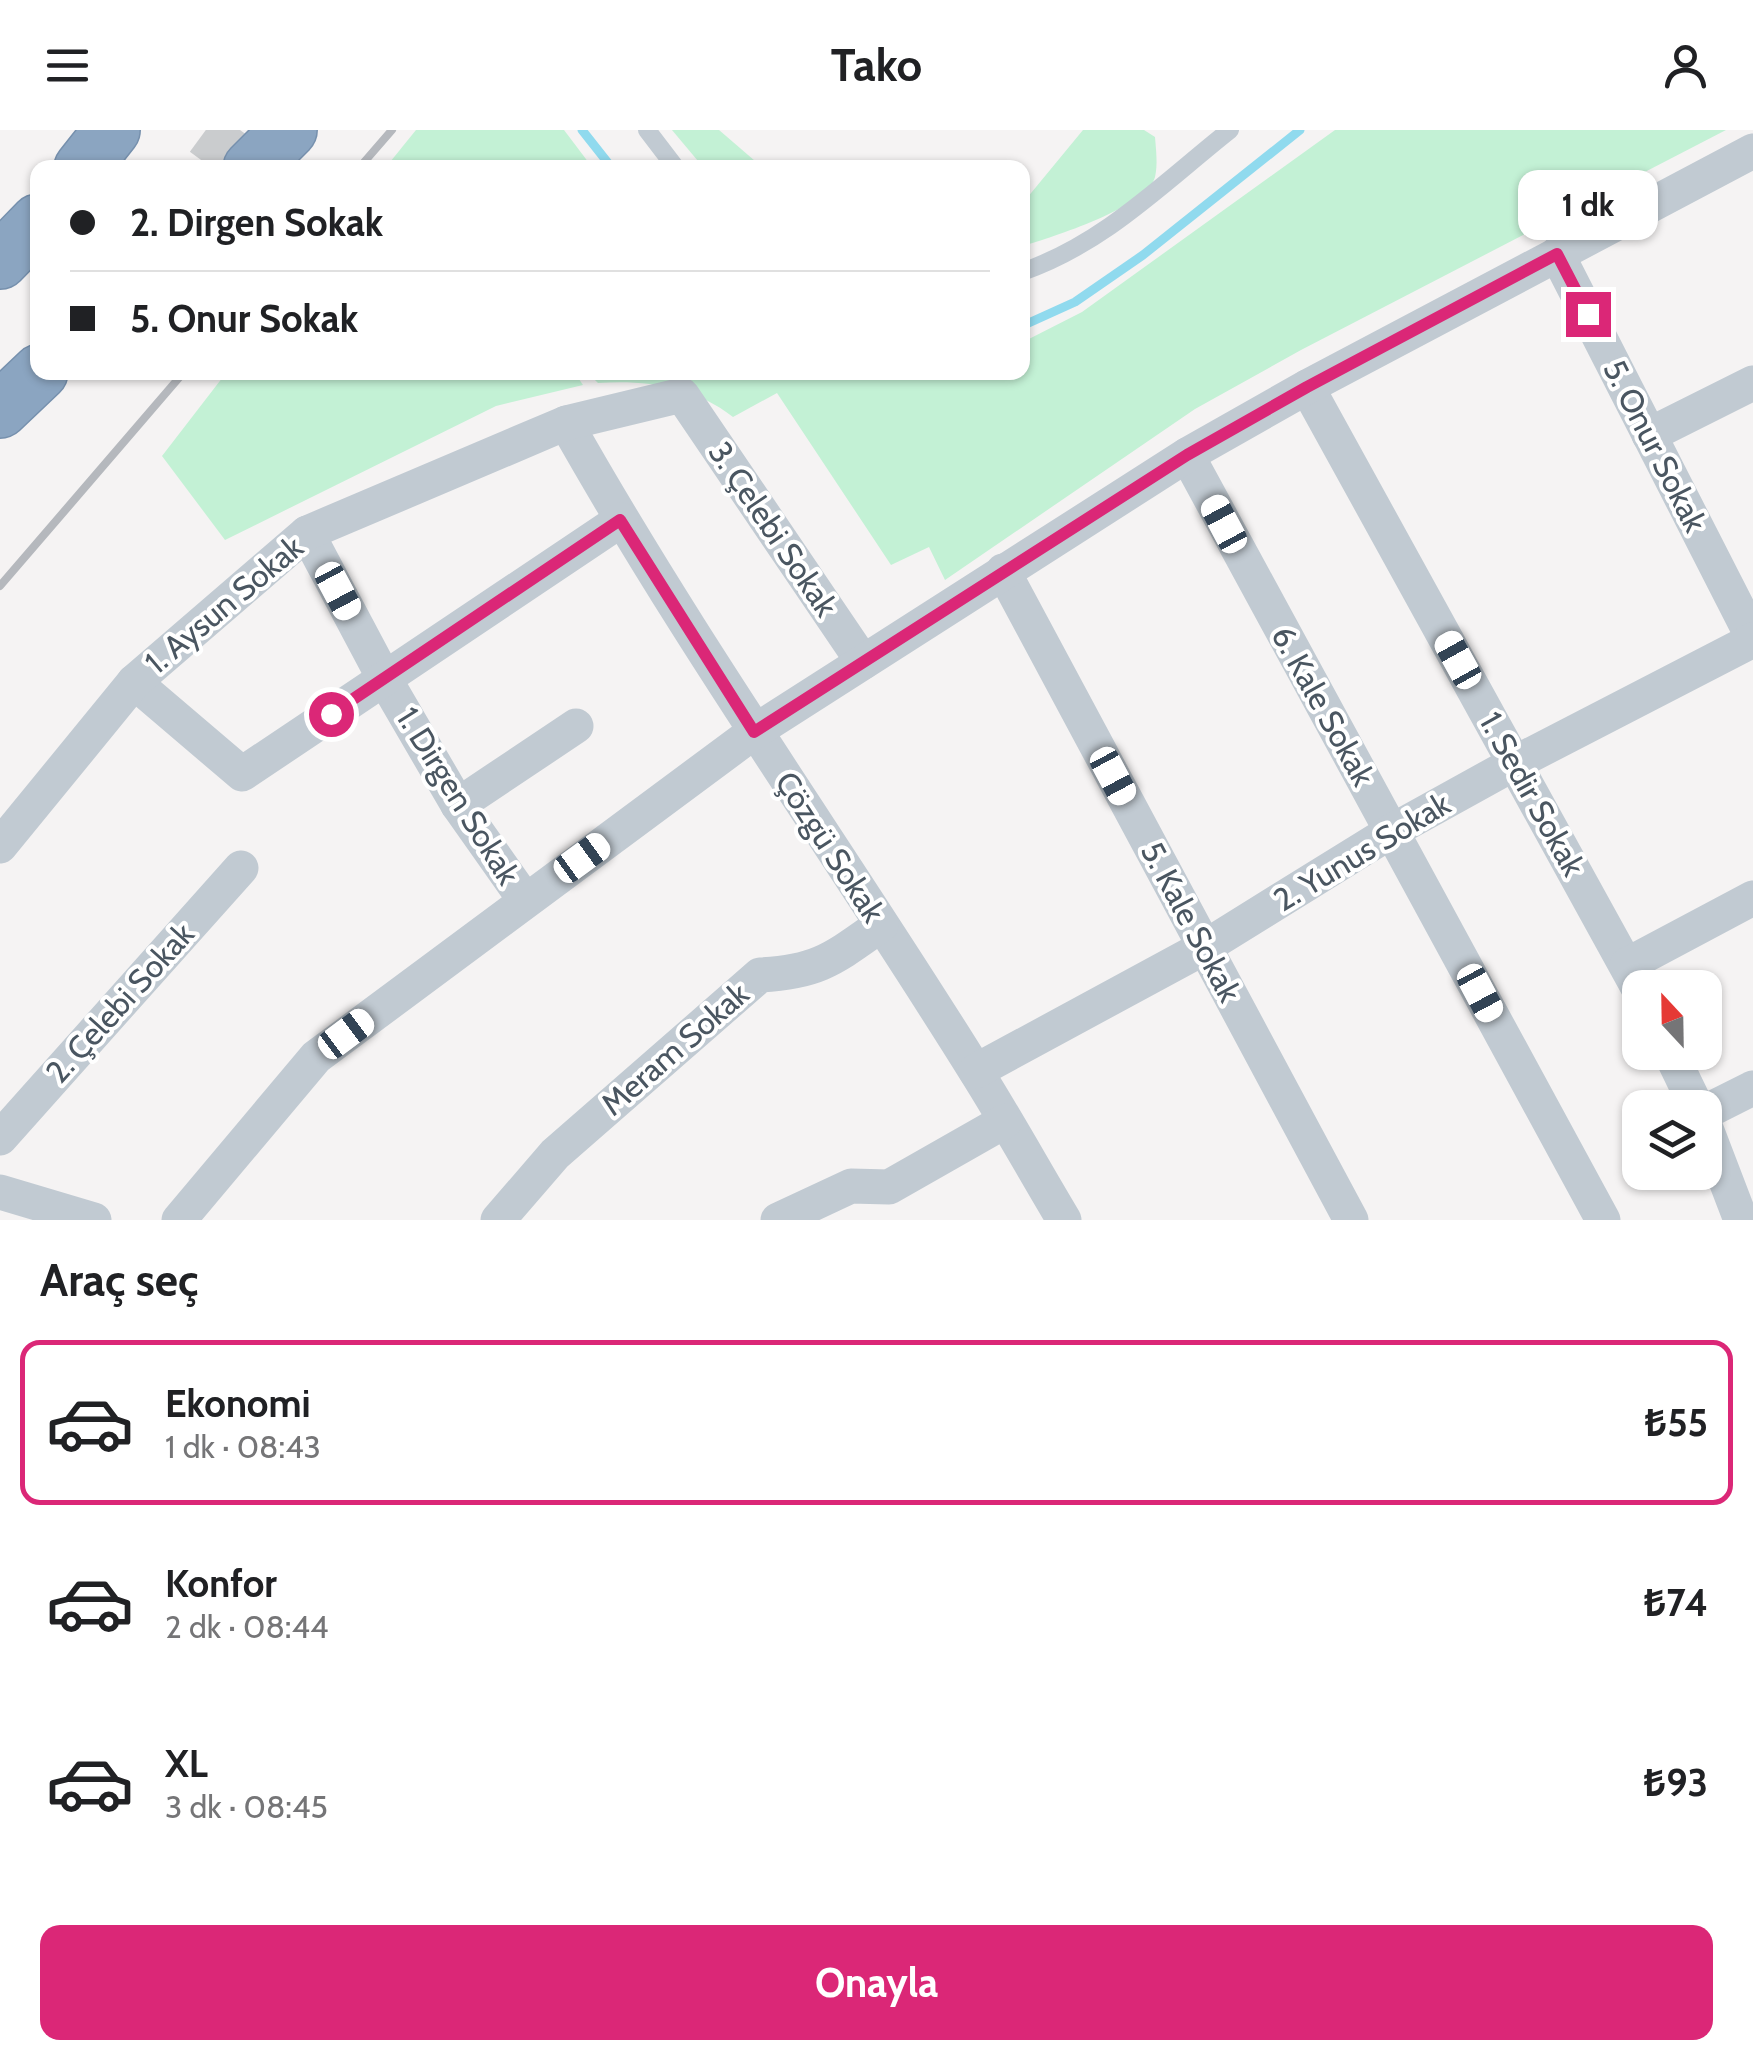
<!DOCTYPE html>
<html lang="tr">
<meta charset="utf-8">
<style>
body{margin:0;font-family:Cabin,sans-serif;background:#f6f6f6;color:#202124;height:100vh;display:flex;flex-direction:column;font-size:38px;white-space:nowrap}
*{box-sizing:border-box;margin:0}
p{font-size:32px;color:#757577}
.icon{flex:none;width:55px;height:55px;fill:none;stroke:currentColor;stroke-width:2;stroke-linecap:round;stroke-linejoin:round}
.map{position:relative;height:1090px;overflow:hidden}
.side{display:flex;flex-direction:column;background:#fff;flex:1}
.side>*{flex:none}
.guide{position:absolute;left:30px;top:30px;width:1000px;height:220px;border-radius:20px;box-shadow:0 2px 8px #0004;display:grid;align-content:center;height:220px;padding:0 40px;background:#fff}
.needle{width:65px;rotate:338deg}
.tools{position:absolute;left:1622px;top:840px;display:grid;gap:20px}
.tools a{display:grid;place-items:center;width:100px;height:100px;border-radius:20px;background:#fff;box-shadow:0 2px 8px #0004;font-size:50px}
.end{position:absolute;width:45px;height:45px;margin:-22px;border:12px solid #db2777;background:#fff;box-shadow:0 0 0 5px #fff}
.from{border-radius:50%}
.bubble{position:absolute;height:70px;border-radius:20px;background:#fff;box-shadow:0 2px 8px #0004;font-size:32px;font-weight:700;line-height:70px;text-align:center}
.car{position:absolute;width:30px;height:60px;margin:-30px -15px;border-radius:12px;box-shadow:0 0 8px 2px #0007;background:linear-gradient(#fff 24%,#345 0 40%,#fff 0 76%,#345 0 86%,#fff 0)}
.guide b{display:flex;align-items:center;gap:35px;height:95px;font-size:38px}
.guide b+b{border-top:2px solid #e0e0e0}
.guide i{width:25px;height:25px;background:#202124}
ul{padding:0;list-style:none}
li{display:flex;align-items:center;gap:30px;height:165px;margin:0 20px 15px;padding:0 20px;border:5px solid transparent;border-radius:20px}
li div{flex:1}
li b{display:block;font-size:38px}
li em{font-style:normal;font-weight:700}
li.current{border-color:#db2777}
li>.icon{width:90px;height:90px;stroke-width:1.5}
h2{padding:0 40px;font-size:45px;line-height:120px}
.cta{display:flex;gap:20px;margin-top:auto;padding:20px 40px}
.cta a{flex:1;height:115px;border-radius:20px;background:#db2777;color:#fff;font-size:40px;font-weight:700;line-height:115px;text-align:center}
header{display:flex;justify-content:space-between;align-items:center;height:130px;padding:0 40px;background:#fff;font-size:45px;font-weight:700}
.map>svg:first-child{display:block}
</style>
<header><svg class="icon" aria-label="menu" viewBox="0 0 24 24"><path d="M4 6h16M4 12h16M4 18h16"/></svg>Tako<svg class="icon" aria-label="person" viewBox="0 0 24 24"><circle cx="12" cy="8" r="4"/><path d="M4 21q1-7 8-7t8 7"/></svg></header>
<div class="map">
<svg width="1753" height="1090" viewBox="0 0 1753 1090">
<rect width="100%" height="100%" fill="#f5f3f3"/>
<!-- green -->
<g fill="#c3f1d5">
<path d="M416,0h148l28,37h-206z"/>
<path d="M672,0h47l43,37h-59z"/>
<path d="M1083,0h61l11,7c1,13 3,28 0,40 -9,31 -103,60 -132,69l-1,-42z"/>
<path d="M1335,0h391l-425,220 -106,59 -250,171 -16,-33 -38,18 -114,-172 -44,24c-40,-31 -86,-37 -135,-34l-10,-10 434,-1 1,-30 59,-30z"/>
<path d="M575,243l8,12 -87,21 -271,134 -63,-84 64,-83z"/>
</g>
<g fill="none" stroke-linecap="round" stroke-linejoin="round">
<!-- stream -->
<g stroke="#90daee" stroke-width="9">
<path d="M582,0l30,38"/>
<path d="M1022,196l53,-24 68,-47 157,-125"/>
</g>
<!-- highway-tunnel -->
<path stroke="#caccce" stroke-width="55" stroke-dasharray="55 28" stroke-linecap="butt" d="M212,38l28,-38"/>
<!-- highway casing -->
<g stroke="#7690ad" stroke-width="58">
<g id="highway">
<path d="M82,38l30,-38"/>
<path d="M251,38l38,-38"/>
<path d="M0,131l38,-39"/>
<path d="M0,280l40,-38"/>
</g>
</g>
<!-- lane -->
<g stroke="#c1cad2" stroke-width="18">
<path d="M647,0l29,38"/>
<path d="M1022,142c83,-29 141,-89 208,-142"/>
</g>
<!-- street -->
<g stroke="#c1cad2" stroke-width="35">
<path d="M1557,124l196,384"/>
<path d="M1307,257l333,604"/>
<path d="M566,293c125,222 274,430 409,647 31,49 59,100 89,150"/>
<path d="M1649,305l104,-52"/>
<path d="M1187,325l416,765"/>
<path d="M307,403l77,145 74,127 67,95"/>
<path d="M1003,441l348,649"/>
<path d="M134,552l108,92 379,-254"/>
<path d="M458,675l118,-79"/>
<path d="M0,716l134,-164 173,-149 259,-110 116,-28 181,267"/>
<path d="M1627,835l126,-67"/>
<path d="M1670,922l27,56"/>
<path d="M976,941l229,-124 187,-116 123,-68 238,-123"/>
<path d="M1705,982l48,-24"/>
<path d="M1705,996l36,94"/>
<path d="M0,1008l241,-270"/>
<path d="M0,1062l94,28"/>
<path d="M179,1090l137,-163 438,-325 433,-277 120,-68 446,-236"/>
<path d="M498,1090l57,-66 205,-179c59,-3 74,-17 121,-50"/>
<path d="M778,1090l73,-34 38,1 116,-66"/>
</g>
<!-- highway -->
<use href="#highway" stroke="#8ba5c1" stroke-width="55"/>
<!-- rail -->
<g stroke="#b5b8bd" stroke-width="8">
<path d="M359,38l33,-38"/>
<path d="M0,456l184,-214"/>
</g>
</g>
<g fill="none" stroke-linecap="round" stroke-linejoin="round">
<!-- route -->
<path stroke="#db2777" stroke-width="12" d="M331,584l289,-194 134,212 433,-277 120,-68 250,-133 31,60"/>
</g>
<g text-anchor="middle" stroke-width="8" stroke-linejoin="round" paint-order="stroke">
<!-- street labels -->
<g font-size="32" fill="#4a5661" stroke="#fff">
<text transform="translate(1655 316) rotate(63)" y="11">5. Onur Sokak</text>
<text transform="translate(773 399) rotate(56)" y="11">3. Çelebi Sokak</text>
<text transform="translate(224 475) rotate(-40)" y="11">1. Aysun Sokak</text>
<text transform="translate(1323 576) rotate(61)" y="11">6. Kale Sokak</text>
<text transform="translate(1532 664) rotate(61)" y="11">1. Sedir Sokak</text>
<text transform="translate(458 666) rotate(58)" y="11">1. Dirgen Sokak</text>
<text transform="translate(830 717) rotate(57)" y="11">Çözgü Sokak</text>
<text transform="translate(1362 722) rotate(-31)" y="11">2. Yunus Sokak</text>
<text transform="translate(1191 792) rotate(62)" y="11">5. Kale Sokak</text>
<text transform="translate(120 873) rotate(-48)" y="11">2. Çelebi Sokak</text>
<text transform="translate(675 919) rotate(-41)" y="11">Meram Sokak</text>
</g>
</g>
</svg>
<div class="tools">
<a><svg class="needle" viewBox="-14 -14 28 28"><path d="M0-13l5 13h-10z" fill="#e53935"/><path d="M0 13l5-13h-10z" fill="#757577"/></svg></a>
<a><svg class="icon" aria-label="layers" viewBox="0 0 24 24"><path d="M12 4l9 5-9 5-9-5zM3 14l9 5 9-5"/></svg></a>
</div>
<i class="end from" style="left:331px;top:584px"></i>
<i class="end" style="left:1588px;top:184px"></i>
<div class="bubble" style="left:1518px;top:40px;width:140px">1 dk</div>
<i class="car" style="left:1224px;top:394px;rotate:332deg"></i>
<i class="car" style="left:338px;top:461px;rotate:152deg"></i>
<i class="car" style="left:1458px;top:530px;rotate:331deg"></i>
<i class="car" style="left:1113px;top:646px;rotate:152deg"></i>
<i class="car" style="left:582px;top:728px;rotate:54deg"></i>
<i class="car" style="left:1480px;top:863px;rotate:152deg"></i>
<i class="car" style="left:346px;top:904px;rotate:53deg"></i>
<div class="guide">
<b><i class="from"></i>2. Dirgen Sokak</b>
<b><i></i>5. Onur Sokak</b>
</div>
</div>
<section class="side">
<h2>Araç seç</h2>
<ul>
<li class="current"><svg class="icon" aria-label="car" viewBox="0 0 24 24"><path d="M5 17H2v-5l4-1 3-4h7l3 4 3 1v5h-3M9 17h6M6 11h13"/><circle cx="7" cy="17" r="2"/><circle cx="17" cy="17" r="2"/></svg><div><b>Ekonomi</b><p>1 dk · 08:43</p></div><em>₺55</em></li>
<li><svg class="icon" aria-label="car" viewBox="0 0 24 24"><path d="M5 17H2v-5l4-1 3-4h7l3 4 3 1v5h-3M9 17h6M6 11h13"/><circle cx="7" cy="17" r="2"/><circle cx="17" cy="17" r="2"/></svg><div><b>Konfor</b><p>2 dk · 08:44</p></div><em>₺74</em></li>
<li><svg class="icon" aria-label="car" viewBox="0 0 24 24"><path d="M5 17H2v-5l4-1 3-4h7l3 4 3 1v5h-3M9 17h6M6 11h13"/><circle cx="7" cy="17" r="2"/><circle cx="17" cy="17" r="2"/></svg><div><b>XL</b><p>3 dk · 08:45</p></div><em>₺93</em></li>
</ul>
<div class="cta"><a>Onayla</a></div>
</section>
